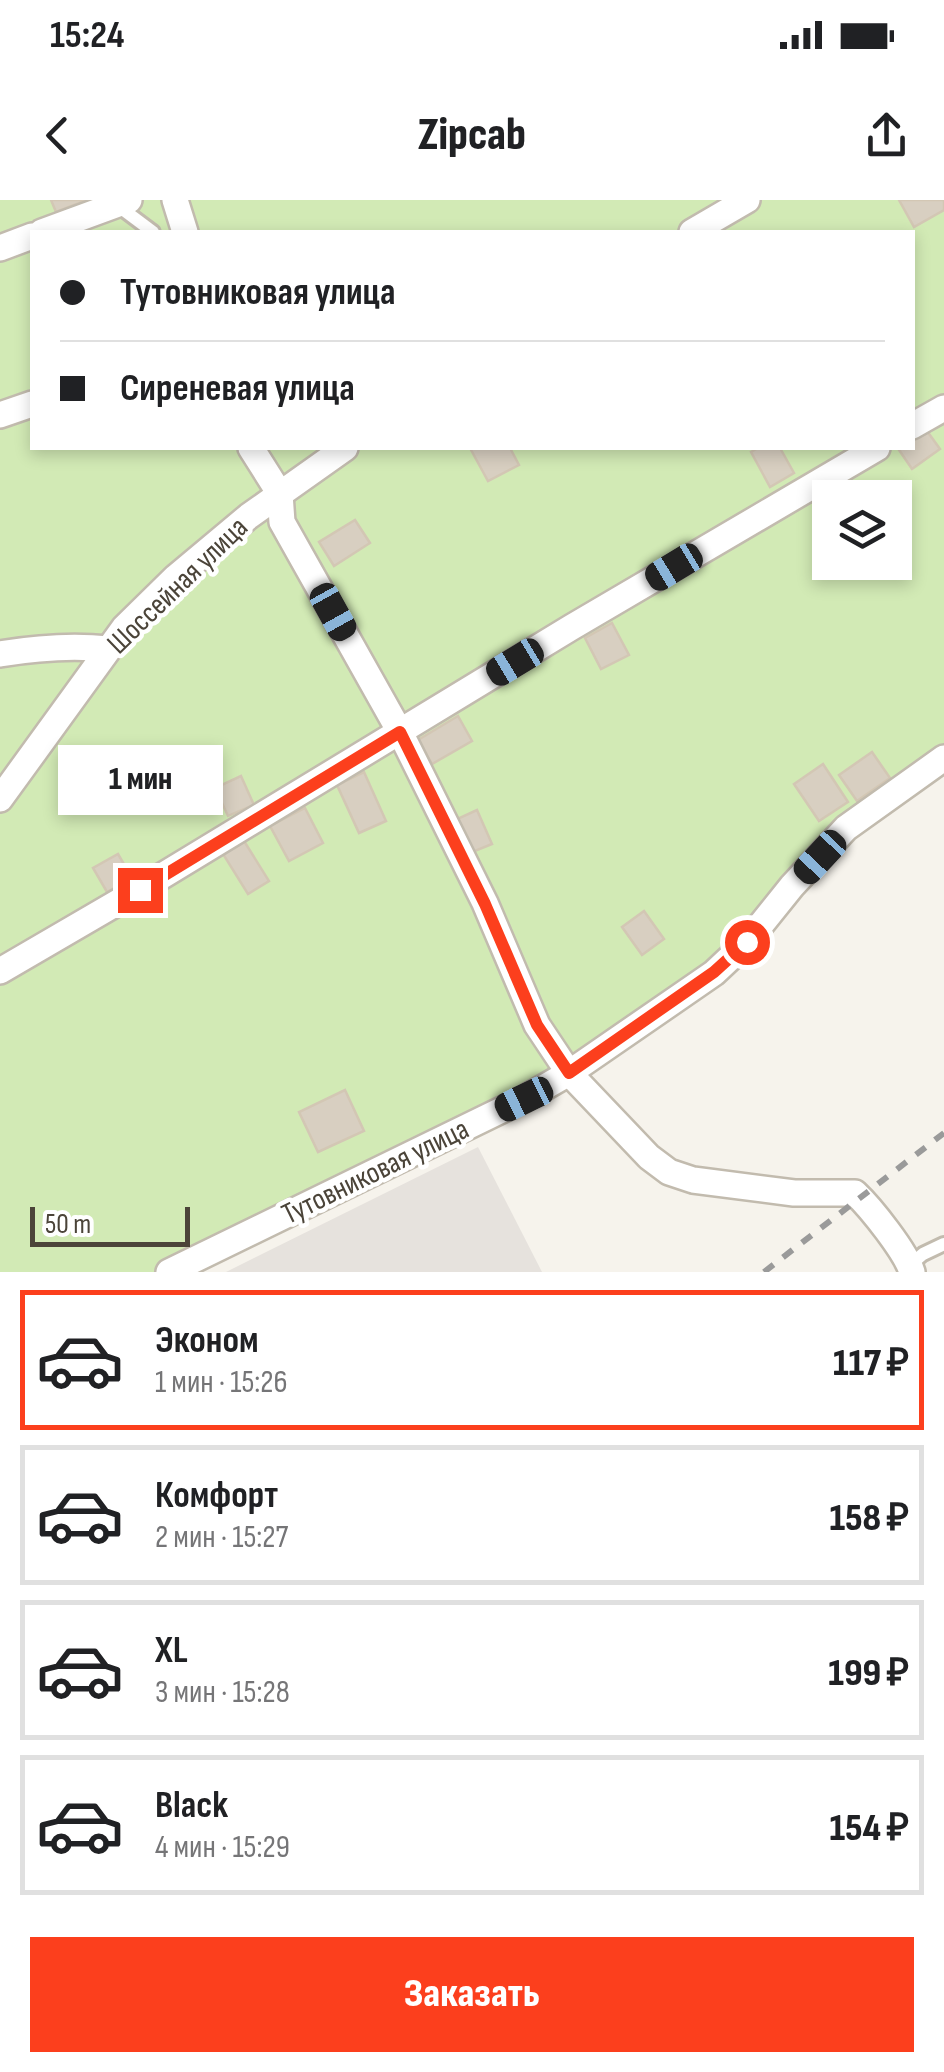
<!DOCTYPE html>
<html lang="ru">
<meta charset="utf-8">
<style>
body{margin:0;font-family:"Sofia Sans Condensed",sans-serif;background:#f6f6f6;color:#202124;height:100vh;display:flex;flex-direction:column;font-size:38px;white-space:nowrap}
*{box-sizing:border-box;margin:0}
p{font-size:32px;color:#757577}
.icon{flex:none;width:55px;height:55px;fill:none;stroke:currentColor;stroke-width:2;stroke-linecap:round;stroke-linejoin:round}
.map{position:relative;height:1072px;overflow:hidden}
.side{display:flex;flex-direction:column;background:#fff;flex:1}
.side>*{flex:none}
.guide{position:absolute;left:30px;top:30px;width:885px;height:220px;border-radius:0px;box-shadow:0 5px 15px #0003;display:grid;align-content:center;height:220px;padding:0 30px;background:#fff}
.controls{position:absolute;left:812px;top:280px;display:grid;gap:20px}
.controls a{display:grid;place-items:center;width:100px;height:100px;border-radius:0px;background:#fff;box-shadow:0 5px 15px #0003;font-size:50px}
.scale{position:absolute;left:30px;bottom:25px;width:160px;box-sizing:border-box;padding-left:10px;border:5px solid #4b4439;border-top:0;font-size:28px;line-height:35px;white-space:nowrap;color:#4b4439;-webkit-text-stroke:8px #fff;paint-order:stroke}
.end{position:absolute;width:45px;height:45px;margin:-22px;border:12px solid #fc3f1d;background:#fff;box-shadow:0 0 0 5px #fff}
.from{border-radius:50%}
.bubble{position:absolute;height:70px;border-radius:0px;background:#fff;box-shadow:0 5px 15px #0003;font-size:32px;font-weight:800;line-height:70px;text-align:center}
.car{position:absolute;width:30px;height:60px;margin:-30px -15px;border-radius:12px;box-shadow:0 0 8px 2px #0007;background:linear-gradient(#222 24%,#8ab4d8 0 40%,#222 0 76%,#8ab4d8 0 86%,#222 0)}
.guide b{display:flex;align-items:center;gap:35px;height:95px;font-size:38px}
.guide b+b{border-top:2px solid #e0e0e0}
.guide i{width:25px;height:25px;background:#202124}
ul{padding:18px 0 0;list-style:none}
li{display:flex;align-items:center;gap:30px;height:140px;margin:0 20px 15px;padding:0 10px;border:5px solid #e0e0e0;border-radius:0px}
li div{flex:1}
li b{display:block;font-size:38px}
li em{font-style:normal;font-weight:800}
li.on{border-color:#fc3f1d}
li>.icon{width:90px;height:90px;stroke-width:1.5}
.cta{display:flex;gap:20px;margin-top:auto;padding:20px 30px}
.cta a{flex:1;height:115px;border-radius:0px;background:#fc3f1d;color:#fff;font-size:40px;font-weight:800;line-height:115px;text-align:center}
.status{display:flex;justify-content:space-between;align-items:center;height:70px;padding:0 50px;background:#fff;direction:ltr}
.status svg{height:28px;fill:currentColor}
header{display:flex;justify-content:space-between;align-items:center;height:130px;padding:0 30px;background:#fff;font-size:45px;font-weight:800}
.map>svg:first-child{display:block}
</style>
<div class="status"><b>15:24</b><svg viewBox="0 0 49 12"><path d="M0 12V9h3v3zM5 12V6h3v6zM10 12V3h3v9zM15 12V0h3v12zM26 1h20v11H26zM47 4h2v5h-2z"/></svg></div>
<header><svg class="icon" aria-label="back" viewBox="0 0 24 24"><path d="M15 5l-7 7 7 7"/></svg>Zipcab<svg class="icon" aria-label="share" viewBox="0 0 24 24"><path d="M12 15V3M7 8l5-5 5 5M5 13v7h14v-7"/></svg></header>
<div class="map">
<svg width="944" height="1072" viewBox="0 0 944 1072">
<rect width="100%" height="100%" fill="#f6f3ec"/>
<!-- industrial -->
<path fill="#e6e2dd" d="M478,947l64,125h-316z"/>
<!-- green -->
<path fill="#d2eab5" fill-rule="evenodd" d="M0,0h944v563l-87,64 -113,132 -176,123 -385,190h-183zM32,32h880v216h-880zM830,298h65v64h-65z"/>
<!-- building -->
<g fill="#d8cfc1" stroke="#d3c7b4" stroke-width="2.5">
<path d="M51,0h36l-31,12z"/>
<path d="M899,0h45v10l-30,17z"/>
<path d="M927,231l13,18 -28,20 -13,-19 4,-2h9v-7z"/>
<path d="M470,248h40l9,17 -31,16z"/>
<path d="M758,248h22l14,25 -24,14 -19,-35z"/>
<path d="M355,320l15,23 -36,23 -15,-24z"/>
<path d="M612,423l17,32 -28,14 -16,-31z"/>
<path d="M458,516l14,25 -40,23 -14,-24z"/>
<path d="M872,552l18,26 -33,23 -18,-26z"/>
<path d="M823,564l25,38 -29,19 -25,-37z"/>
<path d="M364,572l22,49 -27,12 -22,-48z"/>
<path d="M241,576l13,29 -26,11 -13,-28z"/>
<path d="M305,608l18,35 -34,18 -19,-35z"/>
<path d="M477,610l15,34 -22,9 -15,-33z"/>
<path d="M244,641l25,40 -21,13 -25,-40z"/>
<path d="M118,654l14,24 -25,14 -14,-24z"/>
<path d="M644,711l20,28 -22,16 -20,-28z"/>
<path d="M345,890l19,41 -46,21 -19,-40z"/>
</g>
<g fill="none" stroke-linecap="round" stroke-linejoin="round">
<!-- lane casing -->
<g stroke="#c2bbae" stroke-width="18">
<g id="lane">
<path d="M117,5l36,27"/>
<path d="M910,1065l13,-11 21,-10"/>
</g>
</g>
<!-- street casing -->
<g stroke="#c2bbae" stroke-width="30">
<g id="street">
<path d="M175,0l10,32"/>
<path d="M42,32l87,-32"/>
<path d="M692,32l55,-32"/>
<path d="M0,48l32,-12"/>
<path d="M0,215l32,-11"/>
<path d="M912,226l32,-18"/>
<path d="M251,248l29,46 2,28 118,210 85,171 52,122 32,48 80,84 20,15 24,8 101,13h61c16,15 51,59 57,79"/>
<path d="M0,454c36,-6 71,-9 108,-5"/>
<path d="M0,599l124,-171 52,-51 73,-61 96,-68"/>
<path d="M0,771l139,-81 433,-263 305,-179"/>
<path d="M169,1072l355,-173 45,-26 145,-100 33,-31 45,-56 54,-58 98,-70"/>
</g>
</g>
<!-- lane -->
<use href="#lane" stroke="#fff" stroke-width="12"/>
<!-- street -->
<use href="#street" stroke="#fff" stroke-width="25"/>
<!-- rail -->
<path stroke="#9a9a9a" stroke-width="6" stroke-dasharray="12 12" stroke-linecap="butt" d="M764,1072l180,-139"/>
</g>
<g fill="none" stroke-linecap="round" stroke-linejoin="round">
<!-- route -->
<path stroke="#fc3f1d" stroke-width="12" d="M140,690l260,-158 85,172 52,121 32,48 145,-101 33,-30"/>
</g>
<g text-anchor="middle" stroke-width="9" stroke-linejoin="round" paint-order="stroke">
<!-- street labels -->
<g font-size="30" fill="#4b4439" stroke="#fff">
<text transform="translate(177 385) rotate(-44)" y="10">Шоссейная улица</text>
<text transform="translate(375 971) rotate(-26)" y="10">Тутовниковая улица</text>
</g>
</g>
</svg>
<div class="controls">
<a><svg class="icon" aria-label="layers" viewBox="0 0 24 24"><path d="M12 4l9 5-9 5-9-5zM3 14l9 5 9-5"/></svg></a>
</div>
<div class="scale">50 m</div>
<i class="end from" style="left:747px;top:742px"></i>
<i class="end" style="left:140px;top:690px"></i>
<div class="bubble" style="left:58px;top:545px;width:165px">1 мин</div>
<i class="car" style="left:674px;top:367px;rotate:239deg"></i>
<i class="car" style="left:333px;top:412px;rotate:151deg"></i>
<i class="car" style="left:515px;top:462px;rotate:239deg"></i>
<i class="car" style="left:820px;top:657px;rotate:223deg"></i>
<i class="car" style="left:524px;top:899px;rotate:244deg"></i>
<div class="guide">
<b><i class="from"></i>Тутовниковая улица</b>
<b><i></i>Сиреневая улица</b>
</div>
</div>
<section class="side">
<ul>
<li class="on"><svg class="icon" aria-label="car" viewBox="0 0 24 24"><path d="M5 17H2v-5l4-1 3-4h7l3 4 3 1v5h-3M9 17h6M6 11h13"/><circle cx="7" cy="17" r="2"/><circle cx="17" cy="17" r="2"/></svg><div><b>Эконом</b><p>1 мин · 15:26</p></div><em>117 ₽</em></li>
<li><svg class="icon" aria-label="car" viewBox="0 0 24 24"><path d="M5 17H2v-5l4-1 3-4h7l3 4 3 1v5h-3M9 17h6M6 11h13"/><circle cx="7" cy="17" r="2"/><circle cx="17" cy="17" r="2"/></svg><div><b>Комфорт</b><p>2 мин · 15:27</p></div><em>158 ₽</em></li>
<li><svg class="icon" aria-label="car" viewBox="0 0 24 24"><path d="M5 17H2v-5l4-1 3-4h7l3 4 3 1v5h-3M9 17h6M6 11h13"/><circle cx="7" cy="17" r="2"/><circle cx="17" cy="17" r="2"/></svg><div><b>XL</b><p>3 мин · 15:28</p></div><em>199 ₽</em></li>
<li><svg class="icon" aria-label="car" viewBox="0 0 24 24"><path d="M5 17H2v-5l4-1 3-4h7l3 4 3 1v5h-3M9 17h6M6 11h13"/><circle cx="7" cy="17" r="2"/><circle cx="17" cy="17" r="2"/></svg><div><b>Black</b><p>4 мин · 15:29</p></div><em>154 ₽</em></li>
</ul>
<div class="cta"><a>Заказать</a></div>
</section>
